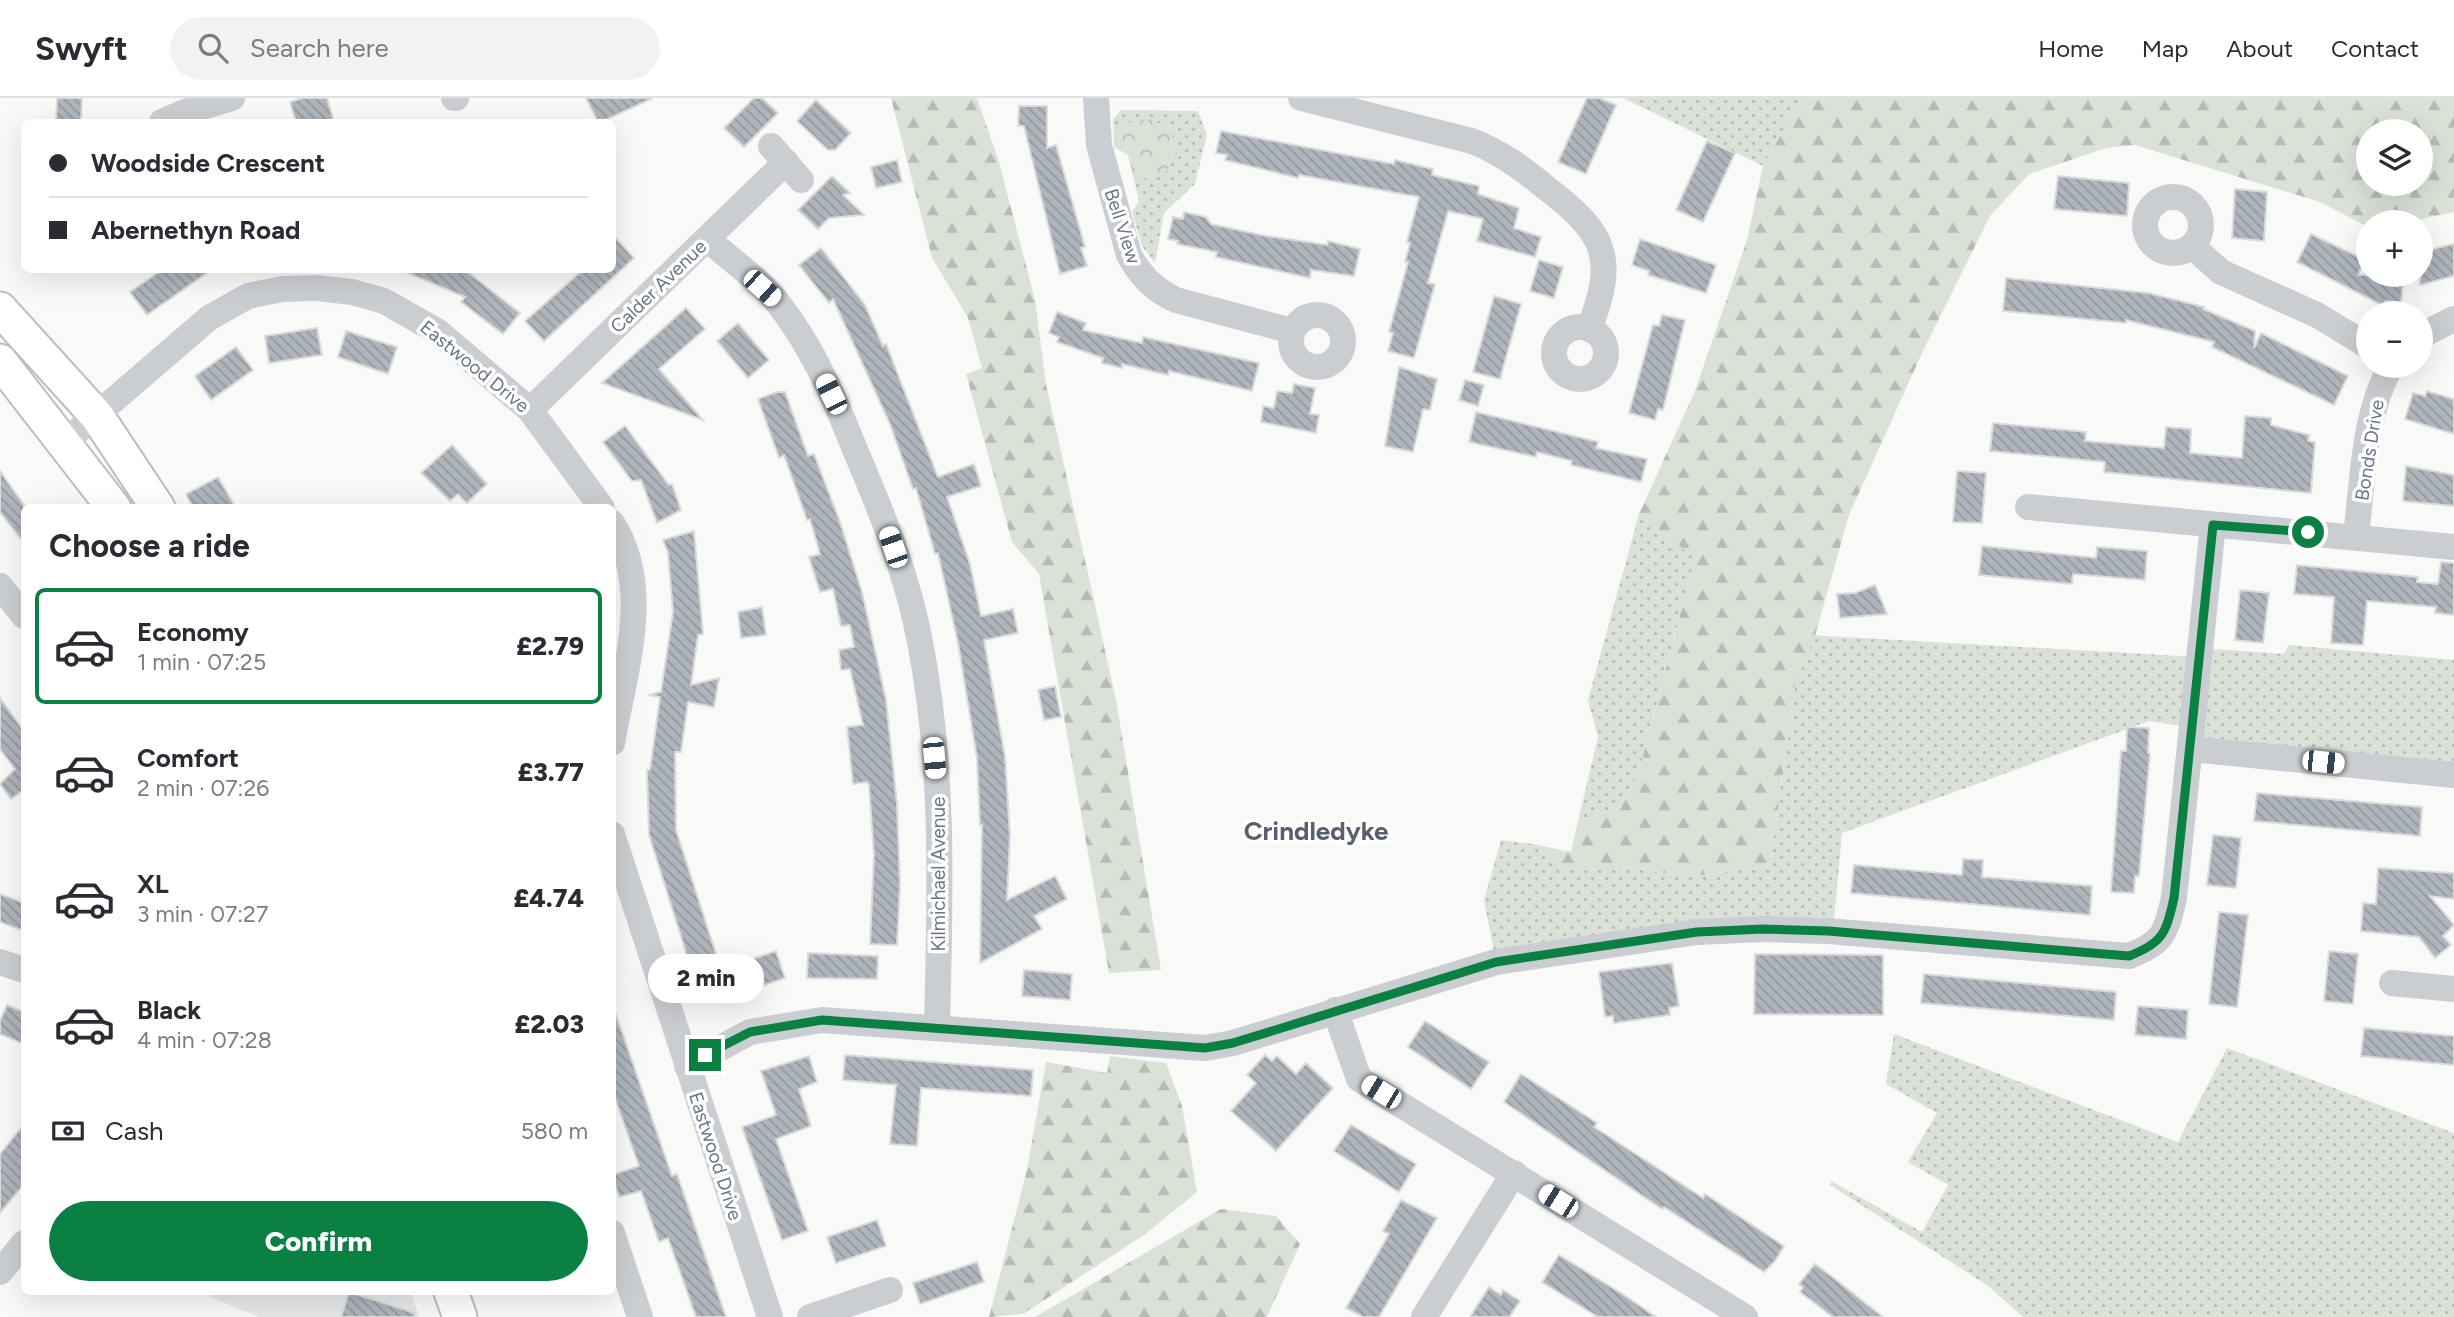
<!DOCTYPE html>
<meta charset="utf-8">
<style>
body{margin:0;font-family:Figtree,sans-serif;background:#f2f2f3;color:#2b2b33;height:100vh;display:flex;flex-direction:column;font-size:26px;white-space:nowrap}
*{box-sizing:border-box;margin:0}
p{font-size:23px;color:#7c7c81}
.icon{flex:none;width:38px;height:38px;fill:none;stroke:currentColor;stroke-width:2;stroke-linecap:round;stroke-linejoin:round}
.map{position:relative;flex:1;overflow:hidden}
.drawer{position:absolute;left:21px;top:406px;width:595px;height:791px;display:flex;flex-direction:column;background:#fff;border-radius:10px;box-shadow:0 7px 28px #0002}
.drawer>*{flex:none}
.banner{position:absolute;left:21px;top:21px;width:595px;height:154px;border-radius:10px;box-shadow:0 7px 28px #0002;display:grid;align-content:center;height:154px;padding:0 28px;background:#fff}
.buttons{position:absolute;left:2356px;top:21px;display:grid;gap:14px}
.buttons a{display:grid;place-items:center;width:77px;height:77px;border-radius:50%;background:#fff;box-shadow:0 7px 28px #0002;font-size:35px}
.end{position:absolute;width:32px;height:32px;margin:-16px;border:9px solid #0b8043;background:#fff;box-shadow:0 0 0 4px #fff}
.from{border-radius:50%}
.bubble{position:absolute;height:49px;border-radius:24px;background:#fff;box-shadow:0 7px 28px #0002;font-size:23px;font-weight:800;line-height:49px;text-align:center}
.car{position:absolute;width:21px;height:42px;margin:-21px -10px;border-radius:9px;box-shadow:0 0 5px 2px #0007;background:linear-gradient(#fff 24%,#345 0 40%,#fff 0 76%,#345 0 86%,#fff 0)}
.banner b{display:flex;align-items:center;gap:24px;height:66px;font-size:26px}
.banner b+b{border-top:2px solid #e1e1e2}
.banner i{width:18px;height:18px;background:#2b2b33}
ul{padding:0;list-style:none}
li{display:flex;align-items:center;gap:21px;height:116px;margin:0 14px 10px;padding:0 14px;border:4px solid transparent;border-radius:10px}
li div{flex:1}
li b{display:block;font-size:26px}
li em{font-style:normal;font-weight:800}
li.active{border-color:#0b8043}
li>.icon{width:63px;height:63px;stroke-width:1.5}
h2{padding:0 28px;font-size:32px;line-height:84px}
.pay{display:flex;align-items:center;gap:18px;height:77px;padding:0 28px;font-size:26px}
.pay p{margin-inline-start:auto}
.primary-button{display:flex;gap:14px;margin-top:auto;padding:14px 28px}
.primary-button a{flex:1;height:80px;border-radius:42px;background:#0b8043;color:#fff;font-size:28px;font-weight:800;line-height:80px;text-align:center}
header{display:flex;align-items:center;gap:42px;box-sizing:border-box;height:98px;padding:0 35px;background:#fff;border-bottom:2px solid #e1e1e2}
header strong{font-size:33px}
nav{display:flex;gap:38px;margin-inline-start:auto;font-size:24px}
.search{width:490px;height:63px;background:#f2f2f3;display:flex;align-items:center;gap:18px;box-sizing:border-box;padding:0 24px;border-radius:38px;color:#7c7c81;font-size:26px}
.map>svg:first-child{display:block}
</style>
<header>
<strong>Swyft</strong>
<div class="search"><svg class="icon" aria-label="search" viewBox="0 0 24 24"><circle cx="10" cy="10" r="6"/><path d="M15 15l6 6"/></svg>Search here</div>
<nav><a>Home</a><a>Map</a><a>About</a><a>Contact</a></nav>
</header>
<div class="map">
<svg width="2454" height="1219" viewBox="0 0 2454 1219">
<defs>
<pattern id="grass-dots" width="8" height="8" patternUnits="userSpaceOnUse" patternTransform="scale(1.75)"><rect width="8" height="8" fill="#dae2d8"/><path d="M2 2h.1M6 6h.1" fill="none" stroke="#b5bcb5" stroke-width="1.8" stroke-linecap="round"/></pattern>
<pattern id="forest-firs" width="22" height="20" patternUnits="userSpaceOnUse" patternTransform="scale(1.75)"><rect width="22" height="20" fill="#dae2d8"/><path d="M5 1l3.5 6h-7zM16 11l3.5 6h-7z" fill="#b5bcb5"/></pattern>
<pattern id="park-crowns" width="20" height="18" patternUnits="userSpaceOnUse" patternTransform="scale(1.75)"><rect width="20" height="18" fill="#dae2d8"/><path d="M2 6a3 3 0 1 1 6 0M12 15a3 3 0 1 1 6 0" fill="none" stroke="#b5bcb5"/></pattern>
<pattern id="building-back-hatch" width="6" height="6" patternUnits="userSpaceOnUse" patternTransform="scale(1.75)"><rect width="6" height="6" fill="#aeb5bd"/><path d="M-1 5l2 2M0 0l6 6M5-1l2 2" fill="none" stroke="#91989f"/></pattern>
</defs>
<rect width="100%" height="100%" fill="#f9faf8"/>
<!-- built -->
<path fill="#e7e9e9" d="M213,1194h198l8,25h-160l-49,-20z"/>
<!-- grass -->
<g fill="url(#grass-dots)">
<path d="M1623,0h179l-39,68z"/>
<path d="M1121,12l77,1 9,24 -12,49 -31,29 -9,50 -13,-17 -10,-34 7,-11 -11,-46 -14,-8 -1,-28z"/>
<path d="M1639,416l56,44 -57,217 -20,34 -40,12 20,-84 -10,-37z"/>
<path d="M1809,537l390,22 1,-9 84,6 5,-9 165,15v115l-263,-26 2,-21 -44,-7 -307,112 -9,98 -337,31 -12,-62 17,-60 32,4 21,22 37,5 22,-7 74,13 83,-11 25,-181z"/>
<path d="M1894,936l284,108 49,-94 227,85v184h-431l-36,-32 -157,-100 1,-4 91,51 26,-47 -40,-23 29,-49 -51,-29z"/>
</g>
<!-- forest -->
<g fill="url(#forest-firs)" fill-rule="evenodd">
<path d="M891,0h86l22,64 36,138 11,84 70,316 45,270 -52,3 -70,-399 -27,-32 -46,-168 16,-6 -14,-50 -36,-60z"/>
<path d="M1802,0h652v114l-46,10h-40v5l-48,-25 -185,-57 -29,3 -77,26 -39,42 -68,137 -73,162 -34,121 -20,49 -25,181 -83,11 -73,-13 -23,7 -37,-5 -21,-22 38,8 7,-31 40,-12 20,-34 57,-217 -56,-44 56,-123 52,-151 16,-74zM2368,33h52v53h-52z"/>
<path d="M1110,958l56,7 16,43 15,86 -53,43 -121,79 -34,3 38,-147 19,-108 61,11z"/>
<path d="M1221,1111l55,7 24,28 -33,73h-232z"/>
</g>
<!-- park -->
<path fill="url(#park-crowns)" d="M1153,21l18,12 6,22 -12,20 -23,6 -9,-5 -5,-19 -11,-7 -2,-13 16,-13z"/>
<!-- building -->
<g fill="url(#building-back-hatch)" stroke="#dbdcda" stroke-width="2">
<path d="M57,0h25l-1,24h-25z"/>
<path d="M303,0h24l7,24h-38l-6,-20z"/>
<path d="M586,0h67l-52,24h-3z"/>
<path d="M754,0h8l16,15 -34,34 -20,-19z"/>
<path d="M1587,0h12l17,7 -30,69 -28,-12z"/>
<path d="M816,2l35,33 -16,17h-7l-31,-29z"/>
<path d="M1019,8h28v42l9,-3 29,102 -4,1 6,18 -27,8 -36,-148h-6z"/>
<path d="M1221,33l173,33 1,-4 38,9 -1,6 47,11 -1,8 41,14 -5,20 27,9 -6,20 -58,-16 6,-22 -35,-8 -20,72 7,1 -21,74 -26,-7 5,-18 -4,-1 19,-70h-3l5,-19 -3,-1 12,-45 -120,-22 -1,3 -73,-18 2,-5 -11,-2z"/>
<path d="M1707,43l28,12 -32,69 -27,-12z"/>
<path d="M897,62l5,22 -26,6 -5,-21z"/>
<path d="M832,78l18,17 -7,2 21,20 -35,3 -11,11 -20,-19z"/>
<path d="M2058,78l71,7 -2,33 -73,-7z"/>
<path d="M2235,91l32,3 -3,49 -32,-3z"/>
<path d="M1184,114l22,5 5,7 50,11 66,10 1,-4 32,8 -6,27 -43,-6 -1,8 -94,-21 1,-5 -40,-8 1,-3 -10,-2 5,-22 10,2z"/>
<path d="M612,136l22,24 -90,83 -19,-20 58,-51h29z"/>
<path d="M2311,136l54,26 -7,15h46l-3,28 -16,-2 -1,5 -87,-44z"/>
<path d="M1640,141l76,26 -10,28 -58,-18 1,-4 -17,-6z"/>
<path d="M2454,146v32l-34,9v-33z"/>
<path d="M821,150l44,57 18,41 3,-2 52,133 36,-13 7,22 -34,11 23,67 11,52 32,-7 5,24 -34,7 21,117 5,79 -3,64 48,-24 12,23 -33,17 8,13 -62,34 2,-138h-2l-3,-67 -19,-115 -20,-90 -3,1 -19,-66 -3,1 -23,-65 -57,-125 -4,4 -30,-38z"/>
<path d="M1539,162l24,7 -9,31 -24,-7z"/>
<path d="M162,172h49l-64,45 -17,-23z"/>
<path d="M401,172h64l55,43 -17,21 -42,-32 4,-5z"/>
<path d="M2006,180l142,15 56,14 -1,2 52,22 -1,17 7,-15 87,43 -14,29 -122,-58 2,-5 -88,-22v3l-123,-12z"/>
<path d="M1494,198l27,8 -21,75 -27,-7z"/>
<path d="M686,210l19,21 -46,40 44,51 -101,-37z"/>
<path d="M1057,214l29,11 -3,7 59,13 1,-6 116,26 -7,28 -83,-20 -1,4 -46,-11v4l-20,-5 1,-5 -46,-16 2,-5 -10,-4z"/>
<path d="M1662,217l23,5 -22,90 -5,-1 -3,11 -26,-7 24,-88 6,1z"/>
<path d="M738,225l31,37 -21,18 -31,-37z"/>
<path d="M317,230l5,27 -53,8 -4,-27z"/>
<path d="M346,233l51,16 -9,27 -50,-17z"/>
<path d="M236,249l17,23 -42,30 -16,-24z"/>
<path d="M1399,269l38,12 -7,31 -7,-1 -10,43 -28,-6z"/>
<path d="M1465,282l19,5 -6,21 -19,-6z"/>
<path d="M1294,286l21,4 -5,26 9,1 -3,18 -55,-11 2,-16 11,2 3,-17 15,2z"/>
<path d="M2427,293l27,8v35l-49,-15 8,-26 12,3z"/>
<path d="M777,294h8l23,64 6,-2 26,68 22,70 24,108 11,104 3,81 -3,60 -27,-1 4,-89 -5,-70 -2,-3 -14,2 -6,-57 16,-2 -13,-56 -9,1 -2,-20 15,-3 -4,-22 -9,1 -8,-37 -13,3 -11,-35 11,-3 -10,-35 -3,1 -23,-65 -5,3 -21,-59z"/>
<path d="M1476,314l122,30 -2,6 51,11 -6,23 -70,-17 1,-4 -35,-9 -1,5 -67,-15z"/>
<path d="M2245,318l26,2v7l38,10 -1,6 7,1 -4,51 -207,-21 1,-10 -115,-11 3,-28 93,9 -1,9 79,7 2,-21 25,2 -1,24 52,5z"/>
<path d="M625,328l44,59 3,-1 9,26 -24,13 -16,-43 -9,1 -29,-39z"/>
<path d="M452,347l35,39 -20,19 -9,-9 -8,7 -29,-28z"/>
<path d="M2406,368l48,9v31l-51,-5z"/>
<path d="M0,373l24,34v38l-24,-31z"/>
<path d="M1957,373l29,2 -4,50 -29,-1z"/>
<path d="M218,379l18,31h-43l-7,-14z"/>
<path d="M694,433l9,103 -5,1 -7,50 28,-7 -5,29 -26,-5 -7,50h-6l1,78 41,127 -27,8 -41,-130 -2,-65h3l10,-73 -12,-2 13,-3 12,-80 -5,-59 -5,-13z"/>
<path d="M1982,448l114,12 1,-11 50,4 -2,29 -72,-6 -1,10 -93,-9z"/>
<path d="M2441,464l13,1v52l-19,-2 1,-6 -69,-6 -4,44 -32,-2 3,-46 -40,-3 3,-29 121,12 -1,5 21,2z"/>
<path d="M1875,487l12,29 -47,4 -3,-24 18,-1z"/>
<path d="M2240,492l29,3 -6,50 -28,-3z"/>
<path d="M762,509l4,28 -25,3 -3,-26z"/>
<path d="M1055,588l6,31 -17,3 -6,-30z"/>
<path d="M0,600l24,33v59l-13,9 -11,-15 15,-15 -15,-20z"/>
<path d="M2127,629l22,1 -1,25 2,1 -11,122h-4l-1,17 -23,-1 10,-141h5z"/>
<path d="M2257,695l165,14 -2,29 -166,-15z"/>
<path d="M2213,737l28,3 -5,50 -29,-3z"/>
<path d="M1963,761l20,1 -1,17 110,9 -2,29 -239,-22 3,-28 108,10z"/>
<path d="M2378,770l76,5v26l-24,-3 24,29 -11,11 8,9 -16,13 -16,-21 -58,-6 2,-28 13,1z"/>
<path d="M0,796l24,9v28l-24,-9z"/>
<path d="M2219,814l29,3 -11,92 -28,-3z"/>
<path d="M776,853l9,27 -47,16 -9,-27z"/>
<path d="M2329,853l29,3 -5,50 -29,-3z"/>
<path d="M808,855l70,3 -1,23 -70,-1z"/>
<path d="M1755,856l128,1v60l-129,-1z"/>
<path d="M1672,865l7,43 -10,2 1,7 -56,8 -1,-7 -8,1 -6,-45z"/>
<path d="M1024,872l48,4 -2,26 -48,-4z"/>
<path d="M1924,876l192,18 -2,28 -193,-17z"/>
<path d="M7,907l17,7v32l-24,-10v-13z"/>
<path d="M2138,908l50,4 -2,29 -51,-4z"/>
<path d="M615,914l57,164 5,-2 49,143h-30l-28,-79 -9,4 -18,-51 -22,6 -7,-22 27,-9 -27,-77v-76z"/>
<path d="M1425,923l64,41 -18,27 -63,-42z"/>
<path d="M2364,930l90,8v29l-93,-9z"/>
<path d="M845,957l188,15 -2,26 -110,-8 -4,58 -27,-2 6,-59 -53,-5z"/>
<path d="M1265,957l7,6 5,-5 19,18 10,-11 27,25 -57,63 -45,-40 25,-28 -9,-8z"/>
<path d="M809,958l8,26 -18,7 12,37 -35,13 32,92 -26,9 -40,-113 34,-12 -15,-44z"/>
<path d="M1521,976l76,49 -3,4 54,35 55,36 2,-4 79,52 -9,15 -11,11 -100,-65 -2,2 -158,-107z"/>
<path d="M24,1026v60l-24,29v-59z"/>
<path d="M1351,1027l65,39 -17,28 -65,-41z"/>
<path d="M1401,1102l36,18 -58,99h-16l-17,-9 43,-74 -6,-3z"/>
<path d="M877,1122l9,26 -50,17 -9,-26z"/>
<path d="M1559,1157l65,40 32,22h-58l-56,-35z"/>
<path d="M977,1164l7,20 -64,22 -7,-21z"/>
<path d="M1815,1166l20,15 48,38h-50l-33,-25 3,-5 -4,-3z"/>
<path d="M1489,1189l12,8 2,-5 17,11 -11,16h-39z"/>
<path d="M349,1194l66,21 -1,4h-73z"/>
</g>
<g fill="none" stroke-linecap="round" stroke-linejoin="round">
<!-- major casing -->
<g stroke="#bbbec3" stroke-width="37">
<g id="major">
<path d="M0,211l97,107 61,92"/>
<path d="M0,263l114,147"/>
<path d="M451,1194l9,25"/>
</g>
</g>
<!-- minor -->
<g stroke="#cacdd1" stroke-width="26">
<path d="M454,0h2"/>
<path d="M1096,0l3,47 30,110c12,21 25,35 47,45l116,31"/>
<path d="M1301,0l171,43c28,11 50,27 73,46 59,45 73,69 44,142"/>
<path d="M162,24l23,-10 47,-14"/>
<path d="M771,48l30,34"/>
<circle cx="2173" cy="127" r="28"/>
<path d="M707,141c24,21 55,42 74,68 33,43 55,95 75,145 26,61 52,125 64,190 25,128 20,256 17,385"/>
<path d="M2192,148l29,26 96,43 51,31"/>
<circle cx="1317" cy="243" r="26"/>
<circle cx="1580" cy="255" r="26"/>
<path d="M2420,238l34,-17"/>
<path d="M530,312l256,-248"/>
<path d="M65,344l144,-124 39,-22 34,-7 35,-1 35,4 32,9 53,30 93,79 72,98"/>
<path d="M2028,409l426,40"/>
<path d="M612,425c42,65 12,150 0,220"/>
<path d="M2356,438c7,-56 7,-120 35,-170"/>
<path d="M0,488l24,30"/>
<path d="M2191,651l263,26"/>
<path d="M612,736l158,483"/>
<path d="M0,864l24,8"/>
<path d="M2392,885l62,6"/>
<path d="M1335,912l24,69 386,238"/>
<path d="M687,968l63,-34 72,-12 383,28 28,-5 263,-81 201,-30 66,-3 65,2 301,25c34,-13 37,-23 45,-58l39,-373"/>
<path d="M612,1135l28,84"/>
<path d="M0,1174l24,-29"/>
<path d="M810,1219l80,-27"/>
<path d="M1424,1219l90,-144"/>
</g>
<!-- major -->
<use href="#major" stroke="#fff" stroke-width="33"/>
</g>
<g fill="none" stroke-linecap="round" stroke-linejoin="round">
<!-- route -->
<path stroke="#0b8043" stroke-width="9" d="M705,957l45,-23 72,-12 383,28 28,-5 263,-81 201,-30 66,-3 65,2 301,25c34,-13 37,-23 45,-58l39,-373 95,7"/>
</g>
<g text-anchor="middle" stroke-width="7" stroke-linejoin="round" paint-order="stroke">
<!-- street labels -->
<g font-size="19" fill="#687689" stroke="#fff">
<text transform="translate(1123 128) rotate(72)" y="7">Bell View</text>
<text transform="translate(658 188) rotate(-44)" y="7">Calder Avenue</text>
<text transform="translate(475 268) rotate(39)" y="7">Eastwood Drive</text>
<text transform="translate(2369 352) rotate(-81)" y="7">Bonds Drive</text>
<text transform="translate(938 776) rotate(-90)" y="7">Kilmichael Avenue</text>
<text transform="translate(716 1058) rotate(72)" y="7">Eastwood Drive</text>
</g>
<!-- district labels -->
<g font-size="26" font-weight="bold" fill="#56606e" stroke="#fff">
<text x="1316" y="742">Crindledyke</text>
</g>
</g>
</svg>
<div class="buttons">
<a><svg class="icon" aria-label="layers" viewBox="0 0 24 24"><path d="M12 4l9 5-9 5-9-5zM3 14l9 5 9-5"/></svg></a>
<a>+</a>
<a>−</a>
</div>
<i class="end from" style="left:2308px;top:434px"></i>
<i class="end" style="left:705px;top:957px"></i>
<div class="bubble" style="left:648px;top:856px;width:116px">2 min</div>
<i class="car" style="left:762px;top:190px;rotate:132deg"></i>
<i class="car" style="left:831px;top:296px;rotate:334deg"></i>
<i class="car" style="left:893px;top:449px;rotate:341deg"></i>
<i class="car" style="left:934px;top:660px;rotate:175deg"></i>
<i class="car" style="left:2323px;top:664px;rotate:96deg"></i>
<i class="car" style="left:1381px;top:994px;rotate:301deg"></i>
<i class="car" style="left:1558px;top:1103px;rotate:302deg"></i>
<div class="banner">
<b><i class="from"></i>Woodside Crescent</b>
<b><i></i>Abernethyn Road</b>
</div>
<section class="drawer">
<h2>Choose a ride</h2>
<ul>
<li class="active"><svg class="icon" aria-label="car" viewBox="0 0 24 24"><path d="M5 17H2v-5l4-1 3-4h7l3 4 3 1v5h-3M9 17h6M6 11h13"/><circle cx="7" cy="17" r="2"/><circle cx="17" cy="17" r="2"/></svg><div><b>Economy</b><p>1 min · 07:25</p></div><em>£2.79</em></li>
<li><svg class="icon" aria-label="car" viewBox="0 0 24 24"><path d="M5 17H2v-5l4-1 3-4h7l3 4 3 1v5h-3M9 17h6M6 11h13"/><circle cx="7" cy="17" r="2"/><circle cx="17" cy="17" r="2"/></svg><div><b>Comfort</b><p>2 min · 07:26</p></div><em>£3.77</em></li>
<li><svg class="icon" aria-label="car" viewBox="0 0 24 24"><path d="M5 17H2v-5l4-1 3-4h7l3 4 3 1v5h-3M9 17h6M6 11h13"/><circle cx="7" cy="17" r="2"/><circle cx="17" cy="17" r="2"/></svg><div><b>XL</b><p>3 min · 07:27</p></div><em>£4.74</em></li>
<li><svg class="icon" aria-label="car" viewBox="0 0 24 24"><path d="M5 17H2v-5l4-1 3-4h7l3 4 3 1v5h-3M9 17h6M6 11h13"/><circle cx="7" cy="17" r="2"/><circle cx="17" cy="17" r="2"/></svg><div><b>Black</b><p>4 min · 07:28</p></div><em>£2.03</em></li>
</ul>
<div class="pay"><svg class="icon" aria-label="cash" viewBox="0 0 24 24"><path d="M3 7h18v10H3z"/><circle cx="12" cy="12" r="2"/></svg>Cash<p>580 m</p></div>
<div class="primary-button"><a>Confirm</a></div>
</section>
</div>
